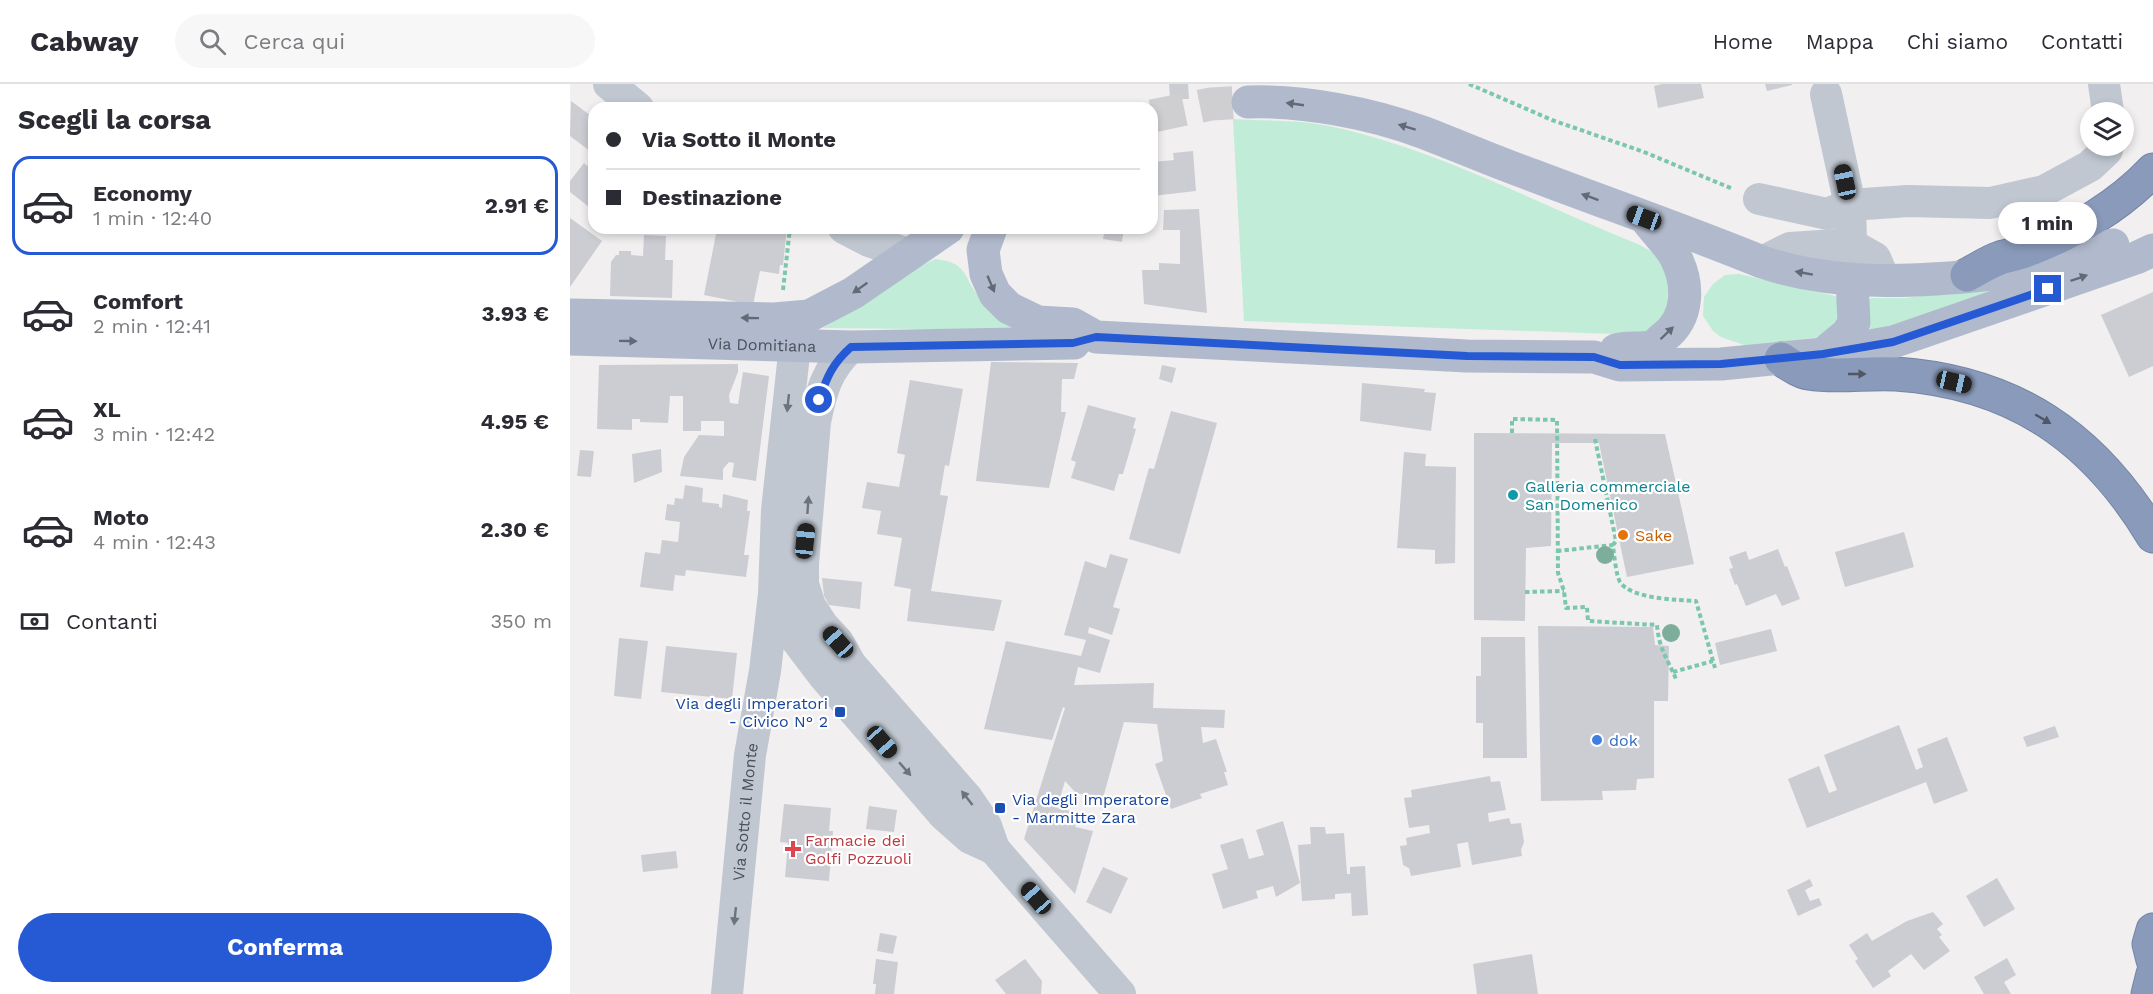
<!DOCTYPE html>
<html lang="it">
<meta charset="utf-8">
<style>
body{margin:0;font-family:"Work Sans",sans-serif;background:#f7f7f7;color:#2b2b33;height:100vh;display:flex;flex-direction:column;font-size:22px;white-space:nowrap}
*{box-sizing:border-box;margin:0}
p{font-size:20px;color:#7c7c81}
.icon{flex:none;width:33px;height:33px;fill:none;stroke:currentColor;stroke-width:2;stroke-linecap:round;stroke-linejoin:round}
.map{position:relative;flex:1;overflow:hidden}
.details{display:flex;flex-direction:column;background:#fff;width:570px}
.details>*{flex:none}
.top-card{position:absolute;left:18px;top:18px;width:570px;height:132px;border-radius:18px;box-shadow:0 3px 9px #0003;display:grid;align-content:center;height:132px;padding:0 18px;background:#fff}
.fabs{position:absolute;left:1510px;top:18px;display:grid;gap:12px}
.fabs a{display:grid;place-items:center;width:54px;height:54px;border-radius:50%;background:#fff;box-shadow:0 3px 9px #0003;font-size:30px}
.end{position:absolute;width:27px;height:27px;margin:-14px;border:8px solid #2659d4;background:#fff;box-shadow:0 0 0 3px #fff}
.from{border-radius:50%}
.bubble{position:absolute;height:42px;border-radius:21px;background:#fff;box-shadow:0 3px 9px #0003;font-size:20px;font-weight:700;line-height:42px;text-align:center}
.car{position:absolute;width:18px;height:36px;margin:-18px -9px;border-radius:8px;box-shadow:0 0 4px 2px #0007;background:linear-gradient(#222 24%,#8ab4d8 0 40%,#222 0 76%,#8ab4d8 0 86%,#222 0)}
.top-card b{display:flex;align-items:center;gap:21px;height:57px;font-size:22px}
.top-card b+b{border-top:2px solid #e1e1e2}
.top-card i{width:15px;height:15px;background:#2b2b33}
ul{padding:0;list-style:none}
li{display:flex;align-items:center;gap:18px;height:99px;margin:0 12px 9px;padding:0 6px;border:3px solid transparent;border-radius:18px}
li div{flex:1}
li b{display:block;font-size:22px}
li em{font-style:normal;font-weight:700}
li.on{border-color:#2659d4}
li>.icon{width:54px;height:54px;stroke-width:1.5}
h2{padding:0 18px;font-size:27px;line-height:72px}
.pay{display:flex;align-items:center;gap:15px;height:66px;padding:0 18px;font-size:22px}
.pay p{margin-inline-start:auto}
.primary-button{display:flex;gap:12px;margin-top:auto;padding:12px 18px}
.primary-button a{flex:1;height:69px;border-radius:36px;background:#2659d4;color:#fff;font-size:24px;font-weight:700;line-height:69px;text-align:center}
header{display:flex;align-items:center;gap:36px;box-sizing:border-box;height:84px;padding:0 30px;background:#fff;border-bottom:2px solid #e1e1e2}
header strong{font-size:28px}
nav{display:flex;gap:33px;margin-inline-start:auto;font-size:21px}
.search{width:420px;height:54px;background:#f7f7f7;display:flex;align-items:center;gap:15px;box-sizing:border-box;padding:0 21px;border-radius:33px;color:#7c7c81;font-size:22px}
main{display:flex;flex:1;min-height:0}
.map>svg:first-child{display:block}
</style>
<header>
<strong>Cabway</strong>
<div class="search"><svg class="icon" aria-label="search" viewBox="0 0 24 24"><circle cx="10" cy="10" r="6"/><path d="M15 15l6 6"/></svg>Cerca qui</div>
<nav><a>Home</a><a>Mappa</a><a>Chi siamo</a><a>Contatti</a></nav>
</header>
<main>
<section class="details">
<h2>Scegli la corsa</h2>
<ul>
<li class="on"><svg class="icon" aria-label="car" viewBox="0 0 24 24"><path d="M5 17H2v-5l4-1 3-4h7l3 4 3 1v5h-3M9 17h6M6 11h13"/><circle cx="7" cy="17" r="2"/><circle cx="17" cy="17" r="2"/></svg><div><b>Economy</b><p>1 min · 12:40</p></div><em>2.91 €</em></li>
<li><svg class="icon" aria-label="car" viewBox="0 0 24 24"><path d="M5 17H2v-5l4-1 3-4h7l3 4 3 1v5h-3M9 17h6M6 11h13"/><circle cx="7" cy="17" r="2"/><circle cx="17" cy="17" r="2"/></svg><div><b>Comfort</b><p>2 min · 12:41</p></div><em>3.93 €</em></li>
<li><svg class="icon" aria-label="car" viewBox="0 0 24 24"><path d="M5 17H2v-5l4-1 3-4h7l3 4 3 1v5h-3M9 17h6M6 11h13"/><circle cx="7" cy="17" r="2"/><circle cx="17" cy="17" r="2"/></svg><div><b>XL</b><p>3 min · 12:42</p></div><em>4.95 €</em></li>
<li><svg class="icon" aria-label="car" viewBox="0 0 24 24"><path d="M5 17H2v-5l4-1 3-4h7l3 4 3 1v5h-3M9 17h6M6 11h13"/><circle cx="7" cy="17" r="2"/><circle cx="17" cy="17" r="2"/></svg><div><b>Moto</b><p>4 min · 12:43</p></div><em>2.30 €</em></li>
</ul>
<div class="pay"><svg class="icon" aria-label="cash" viewBox="0 0 24 24"><path d="M3 7h18v10H3z"/><circle cx="12" cy="12" r="2"/></svg>Contanti<p>350 m</p></div>
<div class="primary-button"><a>Conferma</a></div>
</section>
<div class="map">
<svg width="1583" height="910" viewBox="0 0 1583 910">
<rect width="100%" height="100%" fill="#f1efef"/>
<!-- green -->
<g fill="#c0ecd8">
<path d="M663,35c30,2 67,1 96,7 109,23 208,78 311,119l14,8 20,26 -9,43 -24,13 -397,-14z"/>
<path d="M365,175c37,4 26,21 48,41 12,10 25,20 38,30l-198,-2 98,-62z"/>
<path d="M1503,180l-197,69 -8,-6 1,-27 2,-2h34l56,-7z"/>
<path d="M1169,190l96,22 7,4 2,22 -16,14 -81,10 -26,-9 -8,-6 -10,-15 1,-19 9,-13 12,-9z"/>
</g>
<!-- building -->
<g fill="#cccdd3">
<path d="M599,0h19l1,15h-19z"/>
<path d="M1092,0h39l3,14 -46,10 -4,-22z"/>
<path d="M1195,0h27v1l-25,6z"/>
<path d="M1,17l23,17v36l-24,-18z"/>
<path d="M623,67l3,40 -44,5v-34l22,-2 -1,-7z"/>
<path d="M24,74v53l-24,-19v-11l14,-18 3,3z"/>
<path d="M629,125l8,104 -63,-9 -2,-34h17v-7l21,1v-34h-17l1,-20z"/>
<path d="M0,134l32,23 -32,46z"/>
<path d="M151,144h66l-4,37h-3l-1,9 -19,-3 -7,34 -49,-10 13,-66z"/>
<path d="M535,144h19l-2,14 -19,-3z"/>
<path d="M74,151l22,1 -1,24h8l-1,38 -62,-2 1,-34 5,-7h3v-4h12v4l12,1z"/>
<path d="M1583,208v74l-24,11 -28,-62z"/>
<path d="M421,278l87,1 -4,16h-12l-1,33h5l-17,76 -73,-7z"/>
<path d="M168,280v8l-9,23 1,8 8,1 5,-32 26,4 -13,105 -24,-4 2,-14 -5,-1 -6,7v11l-43,-4 4,-19 15,-22 25,1v-15h-23v10h-18v-35h-13l-2,27 -28,-1v-3h-8v11l-35,-1 2,-64z"/>
<path d="M592,281l14,3 -4,15 -13,-4z"/>
<path d="M340,296l53,9 -14,77 -4,-1 -5,30 8,1 -17,95 71,9 -8,31 -87,-10 4,-32 -17,-3 8,-48 -25,-4 4,-23 -19,-3 5,-26 32,5 6,-32 -8,-2z"/>
<path d="M792,299l63,6 -1,3 12,1 -5,38 -71,-10z"/>
<path d="M518,321l48,13 -3,10 3,1 -13,45h-4l-5,17 -43,-13 5,-16 -5,-2z"/>
<path d="M601,327l46,12 -37,131 -51,-15 20,-71 5,1z"/>
<path d="M904,349l191,1 29,130 -67,13 -28,-134h-47l-1,103 -25,2 -1,73 -51,-1z"/>
<path d="M91,365l1,23 -28,11 -2,-29z"/>
<path d="M10,366l14,1 -3,26 -14,-1z"/>
<path d="M834,368l22,2 -1,12 31,1 -1,96 -20,1v-14l-38,-2z"/>
<path d="M115,401l18,3 -1,14 17,2v3l3,1 1,-14 25,6 -1,11h3l-6,44h5l-3,22 -60,-7 -1,6 -10,-1 -2,16 -33,-4 5,-35 15,2 2,-14 16,2 2,-20 -15,-2 2,-16 7,1 1,-7 8,1z"/>
<path d="M1334,448l10,35 -69,20 -10,-35z"/>
<path d="M1208,465l7,18 2,-1 13,33 -18,7 -6,-12 -30,12 -9,-22 -2,1 -6,-16 4,-1 -4,-11 17,-6 3,9z"/>
<path d="M540,470l18,5 -15,48 7,2 -8,26 -23,-8 -1,6 22,7 -10,33 -22,-6 -4,18 80,-2 -1,25 72,2 -1,18 -23,-1 2,16 13,-4 11,33h-3l4,13 -28,9 2,4 -31,11 -16,-45 8,-3 -6,-37 -33,-2 -21,76 -27,-5 -11,-12 -8,27 22,5 -4,14 18,4 -18,63 -51,-55 41,-131 -2,-1 -11,33 -68,-11 22,-88 75,15 5,-16 -22,-5 21,-74 21,7z"/>
<path d="M252,494l40,4 -2,27 -31,-4 -5,-9z"/>
<path d="M968,542l115,1 2,18 14,1 -1,55h-14v77l-17,1 -1,11 -34,1 1,9 -62,1z"/>
<path d="M1201,545l6,22 -57,14 -5,-22z"/>
<path d="M911,553h44l2,121h-44v-35h-7v-47h5z"/>
<path d="M49,554l29,3 -7,58 -27,-3z"/>
<path d="M96,562l71,7 -5,46 -71,-7z"/>
<path d="M1329,641l17,45 7,-3 -6,-18 30,-12 21,54 -34,13 -8,-22 -119,46 -19,-49 31,-13 10,27 8,-3 -13,-35z"/>
<path d="M1485,642l4,11 -32,10 -4,-10z"/>
<path d="M920,692l1,6 9,-1 6,29 -18,3 1,9 20,-4 2,6 10,-1 3,19 -3,8 1,6 -50,9 -4,-23 -11,2 4,23 -50,9 -2,-8 -6,-3 -3,-19 7,-1 -1,-7 24,-5 -1,-8 -20,3 -5,-30 8,-1 -1,-7z"/>
<path d="M214,720l47,4 -2,23h4l-4,50 -44,-4 3,-34 -8,-1z"/>
<path d="M299,722l28,4 -3,22 -28,-3z"/>
<path d="M713,737l17,62 -24,14 -3,-11 -17,5 2,7 -35,11 -11,-35 16,-5 -8,-24 23,-7 6,21 15,-4 -8,-25z"/>
<path d="M740,743h15l1,7 18,-1 3,41h3v-7l15,-1 3,49 -16,1 -1,-23 -16,1v5l-33,2 -4,-56 13,-1z"/>
<path d="M106,767l2,17 -35,4 -2,-17z"/>
<path d="M533,783l25,11 -17,36 -25,-12z"/>
<path d="M1427,794l18,31 -31,18 -18,-31z"/>
<path d="M1240,795l3,7 -8,4 5,11 9,-3 3,7 -24,11 -11,-26z"/>
<path d="M1363,828l10,12 -6,5 5,6 -3,2 11,14 -26,19 -13,-16 -23,17 3,5 -18,12 -18,-27 3,-2 -9,-14 18,-12 5,8 35,-20z"/>
<path d="M310,849l17,3 -4,18 -16,-3z"/>
<path d="M962,870l6,40h-61l-4,-30z"/>
<path d="M1437,874l9,17 -12,7 7,12h-27l-10,-17z"/>
<path d="M306,875l22,3 -4,32h-19l1,-10h-3z"/>
<path d="M455,875l17,22 -1,13h-35l-11,-14z"/>
</g>
<g fill="none" stroke-linecap="round" stroke-linejoin="round">
<!-- major-tunnel -->
<path stroke="#cfcfd1" stroke-width="33" stroke-dasharray="33 16" stroke-linecap="butt" d="M582,32l59,-12 37,-2"/>
<!-- highway casing -->
<g stroke="#7585a6" stroke-width="35">
<g id="highway">
<path d="M1397,191c10,-5 21,-13 33,-17 10,-3 21,-5 30,-9 45,-17 90,-44 123,-79"/>
<path d="M1211,275c8,5 19,13 28,14 28,5 58,-1 87,1 117,8 197,62 257,162"/>
<path d="M1583,846l-4,14 4,16"/>
<path d="M1578,910l5,-20"/>
</g>
</g>
<!-- path -->
<g stroke="#7bc7ad" stroke-width="4" stroke-dasharray="4.5 3" stroke-linecap="butt">
<path d="M899,0l83,36 92,32 89,37"/>
<path d="M213,206l7,-62"/>
<path d="M942,349v-14l45,1 1,153 6,18 2,17 21,-1 1,14 69,4c2,24 10,33 19,54"/>
<path d="M1025,355l21,102 -3,4"/>
<path d="M987,467l56,-6c1,9 3,30 7,37 11,17 58,18 76,19l19,67"/>
<path d="M955,508l39,-1"/>
<path d="M1103,588l40,-11"/>
</g>
<!-- minor -->
<g stroke="#c0c7d0" stroke-width="32">
<path d="M39,0l29,24"/>
<path d="M1534,0l4,28"/>
<path d="M1256,10l24,111 2,74"/>
<path d="M1189,115l68,15 23,-9 58,-4 82,2 54,-12 46,-25 17,-16 1,-4"/>
<path d="M274,144l25,13 39,13"/>
<path d="M1192,178l28,-14 60,-4 25,14 10,23"/>
<path d="M281,263c-24,22 -30,44 -36,75l-12,142v20l7,22 13,20 15,16 13,23 116,133 19,28 8,23"/>
<path d="M204,511l15,35 35,46 120,139 26,23 24,11 126,145"/>
<path id="s1" d="M157,910l23,-239 15,-84 9,-77 3,-84 18,-165"/>
</g>
<!-- major -->
<g stroke="#b1bacc" stroke-width="33">
<path d="M678,18c54,-2 122,11 174,30 37,14 73,30 110,43 76,29 154,56 230,87 73,25 155,20 231,12 40,-4 81,-18 120,-29"/>
<path d="M421,144l-8,22 3,24 9,20 14,14 29,14 35,2 23,13 371,19 127,1 26,8 101,-1 102,-10 70,-12 243,-84 17,-8"/>
<path d="M0,231l204,4 35,-3 44,-23 95,-65"/>
<path id="s2" d="M0,255l281,8 223,-4"/>
<path d="M1046,266c11,-4 26,0 37,-4 4,-2 8,-7 11,-9 26,-20 25,-54 11,-81 -5,-10 -21,-26 -29,-37"/>
<path d="M1253,270l24,-20 7,-11 -2,-44"/>
</g>
<!-- highway -->
<use href="#highway" stroke="#8a9aba" stroke-width="33"/>
</g>
<!-- trees -->
<g fill="#7dae9c">
<circle cx="1035" cy="471" r="9"/>
<circle cx="1101" cy="549" r="9"/>
</g>
<!-- one-way arrows -->
<defs><path id="oneway-solid" d="M-6-.8H1V-3.2L6.5 0L1 3.2V.8H-6Z" transform="scale(1.5)"/></defs>
<g fill="#626a77">
<use href="#oneway-solid" transform="translate(725 20) rotate(-172)"/>
<use href="#oneway-solid" transform="translate(837 43) rotate(-163)"/>
<use href="#oneway-solid" transform="translate(1020 113) rotate(-160)"/>
<use href="#oneway-solid" transform="translate(1234 189) rotate(-170)"/>
<use href="#oneway-solid" transform="translate(1509 194) rotate(-19)"/>
<use href="#oneway-solid" transform="translate(421 200) rotate(67)"/>
<use href="#oneway-solid" transform="translate(290 204) rotate(145)"/>
<use href="#oneway-solid" transform="translate(180 234) rotate(-179)"/>
<use href="#oneway-solid" transform="translate(1097 249) rotate(-44)"/>
<use href="#oneway-solid" transform="translate(58 257) rotate(1)"/>
</g>
<g fill="#4f5664">
<use href="#oneway-solid" transform="translate(1287 290)"/>
<use href="#oneway-solid" transform="translate(1473 335) rotate(30)"/>
</g>
<g fill="#6c737e">
<use href="#oneway-solid" transform="translate(218 319) rotate(96)"/>
<use href="#oneway-solid" transform="translate(238 421) rotate(-86)"/>
<use href="#oneway-solid" transform="translate(335 685) rotate(49)"/>
<use href="#oneway-solid" transform="translate(397 714) rotate(-128)"/>
<use href="#oneway-solid" transform="translate(165 832) rotate(96)"/>
</g>
<g fill="none" stroke-linecap="round" stroke-linejoin="round">
<!-- route -->
<path stroke="#2659d4" stroke-width="8" d="M249,316c8,-23 13,-36 32,-53l222,-4 23,-6 371,19 127,1 26,8 101,-1 102,-10 70,-12 155,-53"/>
</g>
<!-- markers -->
<circle fill="#0f9aa8" stroke="#fff" stroke-width="2" cx="943" cy="411" r="6"/>
<circle fill="#e8710a" stroke="#fff" stroke-width="2" cx="1053" cy="451" r="6"/>
<g fill="#1a4fb4" stroke="#fff" stroke-width="2">
<rect x="264" y="622" width="12" height="12" rx="3"/>
<rect x="424" y="718" width="12" height="12" rx="3"/>
</g>
<circle fill="#3f7fe0" stroke="#fff" stroke-width="2" cx="1027" cy="656" r="6"/>
<path fill="#e0444e" stroke="#fff" stroke-width="2" d="M220 756h6v6h6v6h-6v6h-6v-6h-6v-6h6z"/>
<g text-anchor="middle" stroke-width="4.5" stroke-linejoin="round" paint-order="stroke">
<!-- street labels -->
<g font-size="16" fill="#484f5b" stroke="#fff">
<text dy="6" stroke="none"><textPath href="#s2" startOffset="192">Via Domitiana</textPath></text>
<text dy="6" stroke="none"><textPath href="#s1" startOffset="183">Via Sotto il Monte</textPath></text>
</g>
<!-- culture labels -->
<g font-size="16" fill="#0d838f" stroke="#fff" text-anchor="start">
<text x="955" y="408">Galleria commerciale<tspan x="955" dy="18">San Domenico</tspan></text>
</g>
<!-- food labels -->
<g font-size="16" fill="#c56008" stroke="#fff" text-anchor="start">
<text x="1065" y="457">Sake</text>
</g>
<!-- transit labels -->
<g font-size="16" fill="#164399" stroke="#fff" text-anchor="end">
<text x="258" y="625">Via degli Imperatori<tspan x="258" dy="18">- Civico N° 2</tspan></text>
<text x="442" y="721" text-anchor="start">Via degli Imperatore<tspan x="442" dy="18">- Marmitte Zara</tspan></text>
</g>
<!-- shop labels -->
<g font-size="16" fill="#366cbe" stroke="#fff" text-anchor="start">
<text x="1039" y="662">dok</text>
</g>
<!-- health labels -->
<g font-size="16" fill="#be3a42" stroke="#fff" text-anchor="start">
<text x="235" y="762">Farmacie dei<tspan x="235" dy="18">Golfi Pozzuoli</tspan></text>
</g>
</g>
</svg>
<div class="fabs">
<a><svg class="icon" aria-label="layers" viewBox="0 0 24 24"><path d="M12 4l9 5-9 5-9-5zM3 14l9 5 9-5"/></svg></a>
</div>
<i class="end from" style="left:249px;top:316px"></i>
<i class="end" style="left:1478px;top:205px"></i>
<div class="bubble" style="left:1428px;top:118px;width:99px">1 min</div>
<i class="car" style="left:1275px;top:98px;rotate:348deg"></i>
<i class="car" style="left:1074px;top:134px;rotate:290deg"></i>
<i class="car" style="left:1384px;top:298px;rotate:103deg"></i>
<i class="car" style="left:235px;top:457px;rotate:6deg"></i>
<i class="car" style="left:268px;top:558px;rotate:318deg"></i>
<i class="car" style="left:312px;top:658px;rotate:139deg"></i>
<i class="car" style="left:466px;top:814px;rotate:319deg"></i>
<div class="top-card">
<b><i class="from"></i>Via Sotto il Monte</b>
<b><i></i>Destinazione</b>
</div>
</div>
</main>
